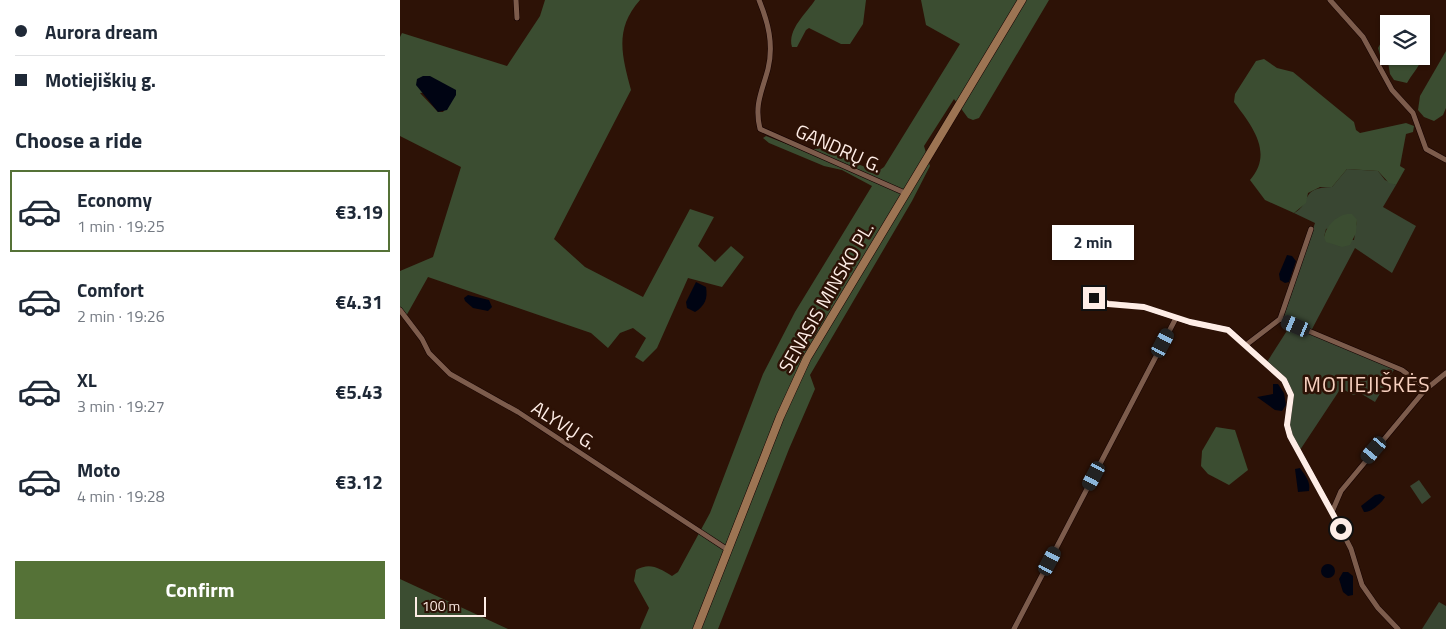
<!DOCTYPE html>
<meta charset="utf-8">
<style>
body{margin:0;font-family:"Titillium Web",sans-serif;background:#f6f6f7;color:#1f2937;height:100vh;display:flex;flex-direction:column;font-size:19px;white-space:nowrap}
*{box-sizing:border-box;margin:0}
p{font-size:16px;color:#747a83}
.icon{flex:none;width:28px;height:28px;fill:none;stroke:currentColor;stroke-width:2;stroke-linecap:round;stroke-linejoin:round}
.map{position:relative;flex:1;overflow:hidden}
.drawer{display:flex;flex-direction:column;background:#fff;width:400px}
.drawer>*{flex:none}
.hud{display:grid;align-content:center;height:110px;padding:0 15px;background:#fff}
.controls{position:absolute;left:980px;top:15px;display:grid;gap:10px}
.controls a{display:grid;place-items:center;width:50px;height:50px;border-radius:0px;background:#fff;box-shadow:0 1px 4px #0004;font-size:25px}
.scale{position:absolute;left:15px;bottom:12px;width:71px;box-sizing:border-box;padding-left:5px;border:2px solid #feede6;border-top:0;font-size:14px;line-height:18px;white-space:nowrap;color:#feede6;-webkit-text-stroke:4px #2d1206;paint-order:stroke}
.end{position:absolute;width:22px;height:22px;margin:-11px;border:6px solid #feede6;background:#111;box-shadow:0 0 0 2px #111}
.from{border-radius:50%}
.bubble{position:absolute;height:35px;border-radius:0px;background:#fff;box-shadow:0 1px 4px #0004;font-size:16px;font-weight:700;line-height:35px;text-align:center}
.car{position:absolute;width:15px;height:30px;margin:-15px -8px;border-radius:6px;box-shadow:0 0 4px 1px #0007;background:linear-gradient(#222 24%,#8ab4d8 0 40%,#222 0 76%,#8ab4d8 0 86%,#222 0)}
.hud b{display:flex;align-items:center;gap:18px;height:48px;font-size:19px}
.hud b+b{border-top:1px solid #e0e1e3}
.hud i{width:12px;height:12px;background:#1f2937}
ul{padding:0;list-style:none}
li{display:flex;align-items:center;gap:15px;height:82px;margin:0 10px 8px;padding:0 5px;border:2px solid transparent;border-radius:0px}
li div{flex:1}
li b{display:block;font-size:19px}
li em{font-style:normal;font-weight:700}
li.current{border-color:#557237}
li>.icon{width:45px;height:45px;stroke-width:1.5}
h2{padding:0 15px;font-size:22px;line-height:60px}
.button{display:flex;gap:10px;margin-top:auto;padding:10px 15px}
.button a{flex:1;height:58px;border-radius:0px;background:#557237;color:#fff;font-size:20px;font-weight:700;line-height:58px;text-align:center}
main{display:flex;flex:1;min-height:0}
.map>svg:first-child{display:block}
</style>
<main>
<section class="drawer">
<div class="hud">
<b><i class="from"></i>Aurora dream</b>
<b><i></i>Motiejiškių g.</b>
</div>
<h2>Choose a ride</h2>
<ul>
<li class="current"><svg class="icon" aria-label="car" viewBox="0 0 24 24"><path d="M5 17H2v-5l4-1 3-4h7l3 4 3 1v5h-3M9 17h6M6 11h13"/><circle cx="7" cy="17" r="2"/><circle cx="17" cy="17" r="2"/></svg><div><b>Economy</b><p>1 min · 19:25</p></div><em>€3.19</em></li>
<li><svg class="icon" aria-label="car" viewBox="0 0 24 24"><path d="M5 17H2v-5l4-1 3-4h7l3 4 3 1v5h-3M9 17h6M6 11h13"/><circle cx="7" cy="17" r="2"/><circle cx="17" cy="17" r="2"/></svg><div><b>Comfort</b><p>2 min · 19:26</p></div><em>€4.31</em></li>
<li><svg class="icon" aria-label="car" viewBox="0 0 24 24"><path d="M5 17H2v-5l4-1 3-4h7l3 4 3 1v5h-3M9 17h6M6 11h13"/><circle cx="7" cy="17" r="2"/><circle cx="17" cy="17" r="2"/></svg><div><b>XL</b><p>3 min · 19:27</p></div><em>€5.43</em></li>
<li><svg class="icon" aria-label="car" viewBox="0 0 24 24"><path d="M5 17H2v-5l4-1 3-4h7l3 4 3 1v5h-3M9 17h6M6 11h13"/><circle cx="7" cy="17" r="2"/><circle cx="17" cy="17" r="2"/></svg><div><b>Moto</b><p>4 min · 19:28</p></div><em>€3.12</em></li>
</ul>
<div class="button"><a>Confirm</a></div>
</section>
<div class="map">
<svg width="1046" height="629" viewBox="0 0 1046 629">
<rect width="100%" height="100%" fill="#2d1206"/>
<!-- green -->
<g fill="#394632" fill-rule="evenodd">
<path d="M947,169l31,2 7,9 11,5 -13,22 33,19 -24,47 -37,-25 -44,83 -28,-12 32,-96 -21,-10c18,-9 5,-26 38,-26zM957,220l-3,20 -30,-3 2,-8z"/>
<path d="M890,326l105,42 -20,34 -15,-9 -7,2 -12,-7 -41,62 -10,-20v-44l-23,-24z"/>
<path d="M1019,480l12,17 -9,7 -12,-18z"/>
<path d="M1039,602l7,4v23h-24z"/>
</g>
<!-- forest -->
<g fill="#3b4d31" fill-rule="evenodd">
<path d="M145,0h95c-26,29 -18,56 -9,90l-77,149 31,28 58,30 47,-88 24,8 -16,29 17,16 16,-16 13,11 -22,30 -34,-9 -31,70 -14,14 -8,-5 11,-19 -13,-10 -13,5 -12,15 -17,-15 -163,-56 -23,41 -5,-4v-43l33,-14 28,-90 -61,-31v-99l2,-4 105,33 33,-50zM56,90l-1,6 -12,16h-5l-18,-19z"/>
<path d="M415,0h51l-3,24 -13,20h-9l-32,-16 -3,2 -9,17h-5c-5,-18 15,-34 23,-47z"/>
<path d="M521,0h128l-70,118 -6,2 -5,-2 -14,-19 -30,47 6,20 -18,35 -102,174 5,14 -26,60 -71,180h-78l9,-21 -15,-27 2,-11c14,-8 23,-2 36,6l6,-4 32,-59 53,-139 32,-62 77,-126 -30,-16 -18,-4 -55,-23 -6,-5 3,-2 39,15 15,-3 57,24 7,-5 76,-123 -34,-19z"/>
<path d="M989,35v21h32v-19c11,16 -5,31 -14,46l-13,-3 -4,-6 -2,-12 -8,-7 -2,-7 6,-11z"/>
<path d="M1046,51v57l-3,7 -9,6 -10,-4 -6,-7 2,-14z"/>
<path d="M864,59l13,9 16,4 61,50 2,8 4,3 46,-10 8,3 -1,6 -7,2 -6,32 5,3 -9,16 -7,-2 -11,-12 -31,-2 -15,18h-12l-12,6 -2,10 -12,10 -29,-13 -15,-20c24,-27 2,-54 -16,-78l1,-8 21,-33z"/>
<path d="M947,214h5l5,6 -1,13 -6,12 -8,2 -16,-5 -2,-5c2,-11 12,-21 23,-23z"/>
<path d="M816,427l19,3 13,40 -19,15 -21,-11 -7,-8 1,-15z"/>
<path d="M0,579l108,50h-108z"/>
</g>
<!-- water -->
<g fill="#000413">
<path d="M23,76h7l26,14v5l-9,15 -9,2 -22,-27 1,-6z"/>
<path d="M887,255l5,1 4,5 -7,21 -4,1 -5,-3 -1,-6z"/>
<path d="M296,282l10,5c2,11 -1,19 -11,25l-8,-4 -1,-6z"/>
<path d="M68,295l21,5 3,7 -4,4 -15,-3 -8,-7 -1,-3z"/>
<path d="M873,384h5l6,9 2,12 -4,6 -7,-1 -18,-13 16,-3z"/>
<path d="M900,468c5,7 11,14 9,23l-11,1 -3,-23z"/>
<path d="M980,494l5,3c-3,6 -15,16 -21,15l-3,-6 14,-11z"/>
<circle cx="928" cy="571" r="7"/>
<path d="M943,572h5l5,4v19l-5,1 -5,-4 -4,-13z"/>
</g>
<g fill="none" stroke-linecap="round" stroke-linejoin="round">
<!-- minor casing -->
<g stroke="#140100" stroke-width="6">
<g id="minor">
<path d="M116,0l1,18"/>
<path d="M359,0c9,22 15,44 9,69 -6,23 -14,35 -8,60l145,64"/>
<path d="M930,0l33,37 29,53 21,23 13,36 20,11"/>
<path d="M693,298l15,5 36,4 45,15 40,8 55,50 7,15 -4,30 3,11 42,76"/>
<path d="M0,310l22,29 7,14 21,21 68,38 210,138"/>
<path d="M880,319l122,51 25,19"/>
<path d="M846,345l34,-26 31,-90"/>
<path d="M614,629l162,-311"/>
<path d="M998,629l-20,-21 -16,-23 -11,-36 -19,-37 9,-21 84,-101 21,-17"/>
</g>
</g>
<!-- secondary casing -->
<g stroke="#140100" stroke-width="9">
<path id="secondary" d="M297,629l83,-212 27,-59 215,-358"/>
</g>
<!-- minor -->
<use href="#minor" stroke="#7d5c4c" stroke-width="5"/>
<!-- secondary -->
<use href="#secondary" stroke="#9c7453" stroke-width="8"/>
</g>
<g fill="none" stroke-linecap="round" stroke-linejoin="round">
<!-- route -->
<path stroke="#feede6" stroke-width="6" d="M694,298l14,6 36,3 46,15 38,8 56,50 7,15 -4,30 3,11 51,93"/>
</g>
<g text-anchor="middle" stroke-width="5" stroke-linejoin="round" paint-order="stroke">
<!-- street labels -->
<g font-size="19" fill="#feede6" stroke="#2d1206">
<text transform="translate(439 148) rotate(24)" y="7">GANDRŲ G.</text>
<text transform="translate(426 297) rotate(-60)" y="7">SENASIS MINSKO PL.</text>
<text transform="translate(164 425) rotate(33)" y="7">ALYVŲ G.</text>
</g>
<!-- quarter labels -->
<g font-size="21" letter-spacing="1" fill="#f8d1c0" stroke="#2d1206">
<text x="967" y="392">MOTIEJIŠKĖS</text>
</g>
</g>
</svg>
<div class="controls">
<a><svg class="icon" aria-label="layers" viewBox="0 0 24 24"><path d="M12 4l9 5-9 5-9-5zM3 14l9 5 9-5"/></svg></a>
</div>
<div class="scale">100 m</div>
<i class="end from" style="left:941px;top:529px"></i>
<i class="end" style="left:694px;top:298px"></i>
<div class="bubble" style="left:652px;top:225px;width:82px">2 min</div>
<i class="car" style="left:896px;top:326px;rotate:293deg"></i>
<i class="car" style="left:763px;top:343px;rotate:28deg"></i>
<i class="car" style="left:974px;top:450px;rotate:220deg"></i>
<i class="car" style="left:694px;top:476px;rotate:208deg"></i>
<i class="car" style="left:650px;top:561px;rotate:28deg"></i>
</div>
</main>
